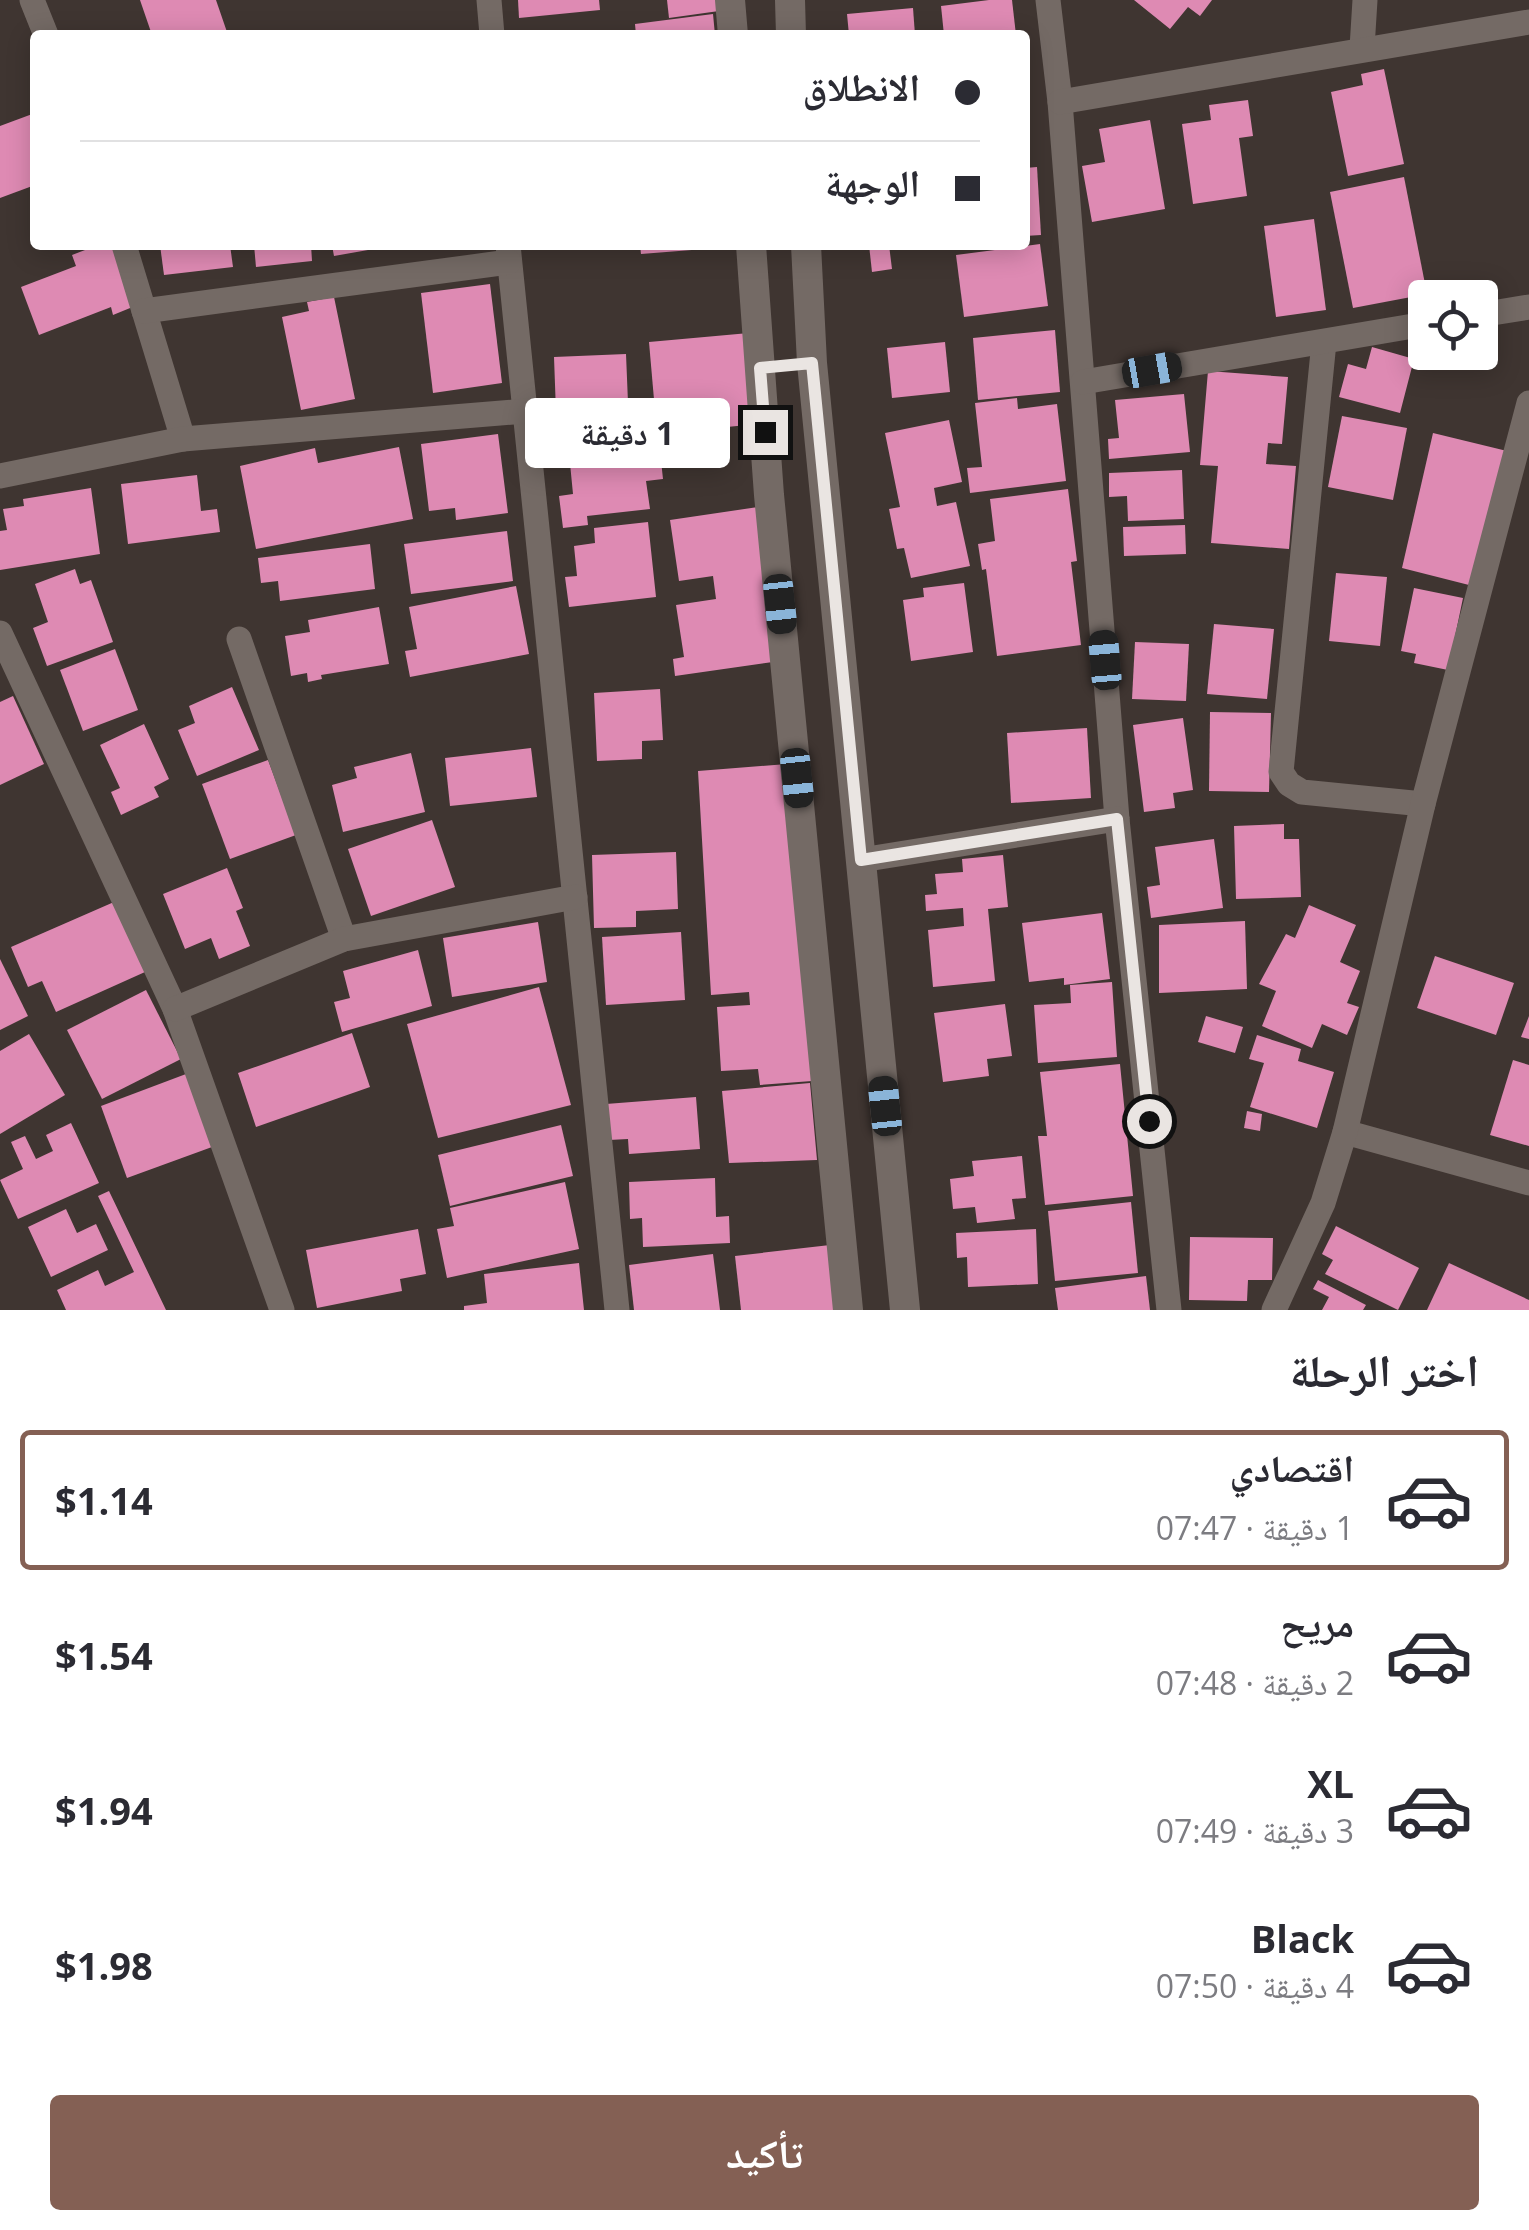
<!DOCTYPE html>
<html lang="ar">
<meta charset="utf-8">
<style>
body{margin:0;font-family:"Open Sans","Noto Naskh Arabic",sans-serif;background:#f2f2f3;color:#2b2b33;direction:rtl;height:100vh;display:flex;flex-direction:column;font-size:38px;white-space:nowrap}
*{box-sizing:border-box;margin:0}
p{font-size:32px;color:#7c7c81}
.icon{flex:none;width:55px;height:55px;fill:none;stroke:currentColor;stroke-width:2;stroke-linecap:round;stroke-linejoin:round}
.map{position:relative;height:1310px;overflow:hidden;direction:ltr}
.side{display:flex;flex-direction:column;background:#fff;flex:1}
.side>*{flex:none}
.hud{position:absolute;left:30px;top:30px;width:1000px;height:220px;border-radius:10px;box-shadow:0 5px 25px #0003;direction:rtl;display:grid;align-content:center;height:220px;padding:0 50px;background:#fff}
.controls{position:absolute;left:1408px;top:280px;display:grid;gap:20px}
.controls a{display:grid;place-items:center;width:90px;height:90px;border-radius:10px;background:#fff;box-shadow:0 5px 25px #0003;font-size:50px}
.end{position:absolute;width:45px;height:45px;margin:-22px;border:12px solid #eae5e2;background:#111;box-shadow:0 0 0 5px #111}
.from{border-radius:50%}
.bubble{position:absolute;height:70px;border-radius:10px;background:#fff;box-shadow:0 5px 25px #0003;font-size:32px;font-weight:700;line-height:70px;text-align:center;direction:rtl}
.car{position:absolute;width:30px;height:60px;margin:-30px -15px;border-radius:12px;box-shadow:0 0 8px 2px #0007;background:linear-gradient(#222 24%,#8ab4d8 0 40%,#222 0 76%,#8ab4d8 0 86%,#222 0)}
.hud b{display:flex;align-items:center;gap:35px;height:95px;font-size:38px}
.hud b+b{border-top:2px solid #e1e1e2}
.hud i{width:25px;height:25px;background:#2b2b33}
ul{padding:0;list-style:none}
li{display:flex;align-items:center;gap:30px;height:140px;margin:0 20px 15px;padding:0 30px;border:5px solid transparent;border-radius:10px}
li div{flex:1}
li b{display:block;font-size:38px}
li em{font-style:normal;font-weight:700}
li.current{border-color:#846054}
li>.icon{width:90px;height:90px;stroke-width:1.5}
h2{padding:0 50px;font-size:45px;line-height:120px}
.button{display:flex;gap:20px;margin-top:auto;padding:20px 50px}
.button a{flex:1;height:115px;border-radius:10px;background:#846054;color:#fff;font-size:40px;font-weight:700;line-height:115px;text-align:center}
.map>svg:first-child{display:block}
</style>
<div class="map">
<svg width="1529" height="1310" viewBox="0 0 1529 1310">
<rect width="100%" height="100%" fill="#3f3531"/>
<!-- building -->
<g fill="#de8ab3">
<path d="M140,0h76l12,35h-76z"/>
<path d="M518,0h81l1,10 -81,8z"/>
<path d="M667,0h51l1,11 -50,7z"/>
<path d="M989,0h23l4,35h-72l-3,-29z"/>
<path d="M1134,0h78l-12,16 -12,-9 -18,22z"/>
<path d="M913,8l2,27h-66l-2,-21z"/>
<path d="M713,14l2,21h-79l-1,-11z"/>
<path d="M1384,69l20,95 -56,12 -17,-84 32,-7 -2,-11z"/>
<path d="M1248,100l5,36 -14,2 8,58 -54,8 -11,-80 29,-4 -2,-15z"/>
<path d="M35,113v72l-35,13v-72z"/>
<path d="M1150,120l15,89 -73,13 -10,-56 23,-4 -6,-33z"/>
<path d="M1037,167l4,68 -16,1v-68z"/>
<path d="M1404,177l23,117 -74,14 -23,-116z"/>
<path d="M1314,219l12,91 -50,7 -12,-91z"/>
<path d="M1040,244l8,62 -84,11 -8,-62z"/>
<path d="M98,245h14l23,61 -22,9 -2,-8 -72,28 -18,-48 55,-21 -4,-11z"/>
<path d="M160,245h70l3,22 -69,8z"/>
<path d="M254,245h57l1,16 -56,6z"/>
<path d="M332,245h52l1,2 -51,9z"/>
<path d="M640,245h77v3l-76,6z"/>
<path d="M869,245h20l3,24 -20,3z"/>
<path d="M490,284l12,99 -69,10 -12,-100z"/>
<path d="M334,297l21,102 -54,11 -19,-93 27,-6 -2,-9z"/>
<path d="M1055,330l5,62 -82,8 -5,-62z"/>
<path d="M749,333l8,91 -100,10 -8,-92z"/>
<path d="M945,342l5,50 -58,6 -5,-50z"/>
<path d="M1372,347l42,12 -14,54 -61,-16 9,-33 18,5z"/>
<path d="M626,354l3,73 -21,1 1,10 -52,2 -3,-83z"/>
<path d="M1208,371l80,6 -6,67 -14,-1 -2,21 30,2 -7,83 -78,-6 7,-77 -18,-1z"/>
<path d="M1184,394l6,58 -81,7 -1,-20 11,-1 -4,-38z"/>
<path d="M1017,398l1,11 39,-5 9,77 -96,12 -3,-25 15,-1 -7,-64z"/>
<path d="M1342,416l65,12 -14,72 -65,-13z"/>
<path d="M949,420l13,62 -28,6 3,18 19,-4 14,64 -59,12 -7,-30 -7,1 -8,-40 11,-2 -15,-74z"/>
<path d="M1433,433l74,18 -38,134 -67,-17z"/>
<path d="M498,434l10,79 -52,7 -1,-12 -26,3 -8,-67z"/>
<path d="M659,442l4,37 -17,2 4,28 -63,7 1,9 -25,3 -4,-32 14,-2 -4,-41z"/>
<path d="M399,447l14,72 -157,30 -16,-83 75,-18 3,15z"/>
<path d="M1182,470l2,49 -56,2 -1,-25 -18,1v-24z"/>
<path d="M197,475l4,36 16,-2 3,23 -92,12 -7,-60z"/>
<path d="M91,488l9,66 -100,16v-39l7,-1 -4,-21 21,-3 -1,-7z"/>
<path d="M1068,489l9,72 -6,1 10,83 -84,11 -11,-87 -4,1 -4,-26 17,-3 -5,-42z"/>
<path d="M758,507l22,154 -105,15 -2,-17 11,-2 -8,-52 40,-6 -3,-23 -34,5 -9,-61z"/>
<path d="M648,522l8,75 -87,10 -4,-30 12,-1 -3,-30 21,-3 -1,-15z"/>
<path d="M1185,525l1,29 -62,2 -1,-29z"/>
<path d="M507,531l6,50 -102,13 -7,-50z"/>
<path d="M370,544l5,45 -95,12 -2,-20 -17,2 -3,-25z"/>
<path d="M75,569l5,15 11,-4 22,62 -66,24 -14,-38 15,-6 -13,-38z"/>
<path d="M1336,573l51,4 -7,69 -51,-5z"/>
<path d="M964,583l9,69 -62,9 -8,-61 21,-3 -1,-9z"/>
<path d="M516,586l13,68 -119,23 -5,-26 12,-2 -8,-42z"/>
<path d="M1414,588l49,10 -15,72 -34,-7 2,-9 -15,-3z"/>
<path d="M379,607l10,57 -68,11 1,4 -14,3 -1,-9 -16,3 -6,-40 25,-4 -2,-12z"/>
<path d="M1214,624l60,5 -7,70 -60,-5z"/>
<path d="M1135,642l54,2 -3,57 -54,-2z"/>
<path d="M115,649l23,61 -55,21 -23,-61z"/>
<path d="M232,687l27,63 -62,26 -19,-46 17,-7 -6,-17z"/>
<path d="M660,689l3,51 -21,1v18l-45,2 -3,-68z"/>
<path d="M13,696l31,68 -44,21v-83z"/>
<path d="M1210,712l61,1 -2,79 -60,-1z"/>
<path d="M1183,718l10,72 -20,3 2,15 -31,4 -11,-87z"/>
<path d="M144,724l25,55 -15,8 5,10 -38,18 -10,-23 9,-4 -20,-43z"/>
<path d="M1087,728l4,70 -80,5 -4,-70z"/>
<path d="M531,748l6,49 -87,9 -5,-48z"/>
<path d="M411,753l14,59 -82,20 -11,-47 25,-7 -3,-11z"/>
<path d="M268,760l28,75 -66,24 -28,-75z"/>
<path d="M787,764l25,317 -52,4 -2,-16 -37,2 -4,-64 33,-2 -1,-13 -38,3 -13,-224z"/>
<path d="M432,820l23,67 -84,29 -23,-67z"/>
<path d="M1284,824v15h15l2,58 -65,2 -2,-73z"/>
<path d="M1214,839l9,69 -72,10 -4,-31 13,-2 -5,-38z"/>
<path d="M676,852l2,57 -42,2v16l-42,1 -2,-73z"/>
<path d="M1003,855l5,52 -20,2 7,72 -62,6 -5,-57 36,-4 -1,-18 -37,3 -1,-16 12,-1 -2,-20 28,-2 -1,-13z"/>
<path d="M227,868l16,40 -7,3 14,35 -31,13 -8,-21 -26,11 -22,-55z"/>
<path d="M114,902l31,70 -89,40 -14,-31 -14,6 -17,-40z"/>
<path d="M1309,905l47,20 -16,37 20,9 -13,32 12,4 -12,28 -25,-11 -10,24 -50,-22 14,-35 -17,-7 27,-50 9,4z"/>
<path d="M1102,913l8,66 -46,6v-7l-35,4 -7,-59z"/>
<path d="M1245,921l2,68 -88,4v-68z"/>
<path d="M538,922l9,60 -95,15 -9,-59z"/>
<path d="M681,932l4,68 -79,5 -4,-68z"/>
<path d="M418,950l14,56 -90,26 -8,-30 16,-4 -7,-27z"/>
<path d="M1435,956l79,27 -18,52 -79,-27z"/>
<path d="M0,959l28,57 -28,14z"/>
<path d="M1112,982l5,75 -79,6 -4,-58 37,-2 -1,-18z"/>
<path d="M539,987l32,118 -133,33 -31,-114z"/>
<path d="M146,990l35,69 -79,40 -35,-69z"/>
<path d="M1005,1004l7,52 -25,3 2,17 -46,6 -9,-69z"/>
<path d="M1206,1016l37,11 -8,26 -37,-11z"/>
<path d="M1529,1016v23l-8,-2z"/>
<path d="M352,1033l18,54 -114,40 -18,-54z"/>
<path d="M29,1034l36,61 -65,39v-83z"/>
<path d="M1257,1035l44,14 -3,12 36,11 -17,56 -67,-21 14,-44 -15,-4z"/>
<path d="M1513,1060l16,5v81l-39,-11z"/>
<path d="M1120,1064l13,132 -88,9 -7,-69h9l-7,-64z"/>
<path d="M186,1074l26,73 -85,31 -26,-72z"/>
<path d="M810,1083l7,77 -88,3 -7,-72z"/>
<path d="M696,1097l4,52 -71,5 -1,-15 -19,1 -3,-36z"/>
<path d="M1247,1111l15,3 -2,17 -16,-3z"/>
<path d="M71,1123l28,60 -81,36 -18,-39 23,-11 -12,-27 14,-6 11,23 17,-8 -7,-16z"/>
<path d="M561,1125l12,51 -123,30 -12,-51z"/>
<path d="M1022,1156l4,42 -14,1 3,20 -38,4 -2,-16 -22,2 -3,-30 24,-3 -2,-15z"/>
<path d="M715,1178l1,39 13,-1 1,27 -87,4 -1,-29 -12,1 -1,-37z"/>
<path d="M565,1182l14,67 -132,29 -10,-49 17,-3 -4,-18z"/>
<path d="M109,1191l57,119h-100l-9,-20 41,-20 7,16 29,-14 -36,-76z"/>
<path d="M1131,1202l7,71 -83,8 -7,-70z"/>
<path d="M66,1209l11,24 19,-9 12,26 -57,27 -23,-50z"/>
<path d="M1336,1226l83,42 -21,42 -73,-36 8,-14 -11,-6z"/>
<path d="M418,1229l8,45 -26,5 2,12 -85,17 -11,-58z"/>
<path d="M1036,1229l2,55 -70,3 -1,-30 -10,1 -1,-25z"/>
<path d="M1190,1237l83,1 -1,42h-24l-1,21 -58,-1z"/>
<path d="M830,1245l8,65h-97l-6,-54z"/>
<path d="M713,1254l7,56h-86l-5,-45z"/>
<path d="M579,1263l5,47h-120v-4l23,-3 -3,-29z"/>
<path d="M1449,1263l80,37v10h-102z"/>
<path d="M1146,1276l4,34h-92l-3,-22z"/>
<path d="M1318,1280l48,25 -3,5h-41l7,-13 -16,-8z"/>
</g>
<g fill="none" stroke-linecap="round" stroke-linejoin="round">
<!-- minor -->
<g stroke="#746a65" stroke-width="25">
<path d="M32,0l14,35"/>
<path d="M489,0l3,35"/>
<path d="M1048,0l12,102 57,717 52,491"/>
<path d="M1362,48l3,-48"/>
<path d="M1060,102l469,-80"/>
<path d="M124,245l59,194"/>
<path d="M508,245l109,1065"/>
<path d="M144,311l365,-49"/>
<path d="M1480,315l49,-8"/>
<path d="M1324,342l-43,430 8,12 13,8 121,12"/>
<path d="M1083,382l342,-58"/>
<path d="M0,476l183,-37 343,-28"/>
<path d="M0,633l175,376 107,301"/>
<path d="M239,639l105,300"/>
<path d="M861,860l256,-41"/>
<path d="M175,1009l169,-70 231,-42"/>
<path d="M1345,1132l184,51"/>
<path d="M1274,1310l49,-107 22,-71 78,-328 106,-401"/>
</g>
<!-- tertiary -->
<g stroke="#746a65" stroke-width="30">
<path d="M730,0l3,35"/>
<path d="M790,0l1,35"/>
<path d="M751,245l18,250 79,815"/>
<path d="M806,245l6,118 93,947"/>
</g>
</g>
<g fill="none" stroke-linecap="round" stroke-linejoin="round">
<!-- route -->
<path stroke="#eae5e2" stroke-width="12" d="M765,432l-5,-64 52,-5 49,497 256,-41 32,302"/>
</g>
</svg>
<div class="controls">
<a><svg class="icon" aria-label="locate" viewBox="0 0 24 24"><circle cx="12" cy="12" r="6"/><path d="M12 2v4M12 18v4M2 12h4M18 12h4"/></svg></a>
</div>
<i class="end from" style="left:1149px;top:1121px"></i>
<i class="end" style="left:765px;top:432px"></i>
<div class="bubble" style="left:525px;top:398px;width:205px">1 دقيقة</div>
<i class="car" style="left:1152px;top:370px;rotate:80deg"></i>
<i class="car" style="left:780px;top:604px;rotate:174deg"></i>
<i class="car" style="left:1105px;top:660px;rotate:355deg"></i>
<i class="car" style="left:797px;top:778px;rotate:174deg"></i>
<i class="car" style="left:885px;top:1106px;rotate:354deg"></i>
<div class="hud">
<b><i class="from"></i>الانطلاق</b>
<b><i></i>الوجهة</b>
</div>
</div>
<section class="side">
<h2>اختر الرحلة</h2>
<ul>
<li class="current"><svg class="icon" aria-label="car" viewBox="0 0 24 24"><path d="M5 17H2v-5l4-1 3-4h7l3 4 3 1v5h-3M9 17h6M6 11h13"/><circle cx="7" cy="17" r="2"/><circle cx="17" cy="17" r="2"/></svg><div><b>اقتصادي</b><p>1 دقيقة · 07:47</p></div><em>$1.14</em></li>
<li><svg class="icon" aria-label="car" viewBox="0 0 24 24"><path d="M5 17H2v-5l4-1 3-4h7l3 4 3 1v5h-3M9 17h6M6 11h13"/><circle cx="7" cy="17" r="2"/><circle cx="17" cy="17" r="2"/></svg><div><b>مريح</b><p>2 دقيقة · 07:48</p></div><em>$1.54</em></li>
<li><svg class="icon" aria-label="car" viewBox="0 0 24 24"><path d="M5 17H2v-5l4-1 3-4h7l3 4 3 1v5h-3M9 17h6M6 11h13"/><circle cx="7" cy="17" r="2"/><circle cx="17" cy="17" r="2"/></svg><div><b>XL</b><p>3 دقيقة · 07:49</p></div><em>$1.94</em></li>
<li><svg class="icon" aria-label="car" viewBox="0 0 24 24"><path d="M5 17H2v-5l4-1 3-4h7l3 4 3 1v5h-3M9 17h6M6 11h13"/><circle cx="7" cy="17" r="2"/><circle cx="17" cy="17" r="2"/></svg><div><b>Black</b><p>4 دقيقة · 07:50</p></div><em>$1.98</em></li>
</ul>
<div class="button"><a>تأكيد</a></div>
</section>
